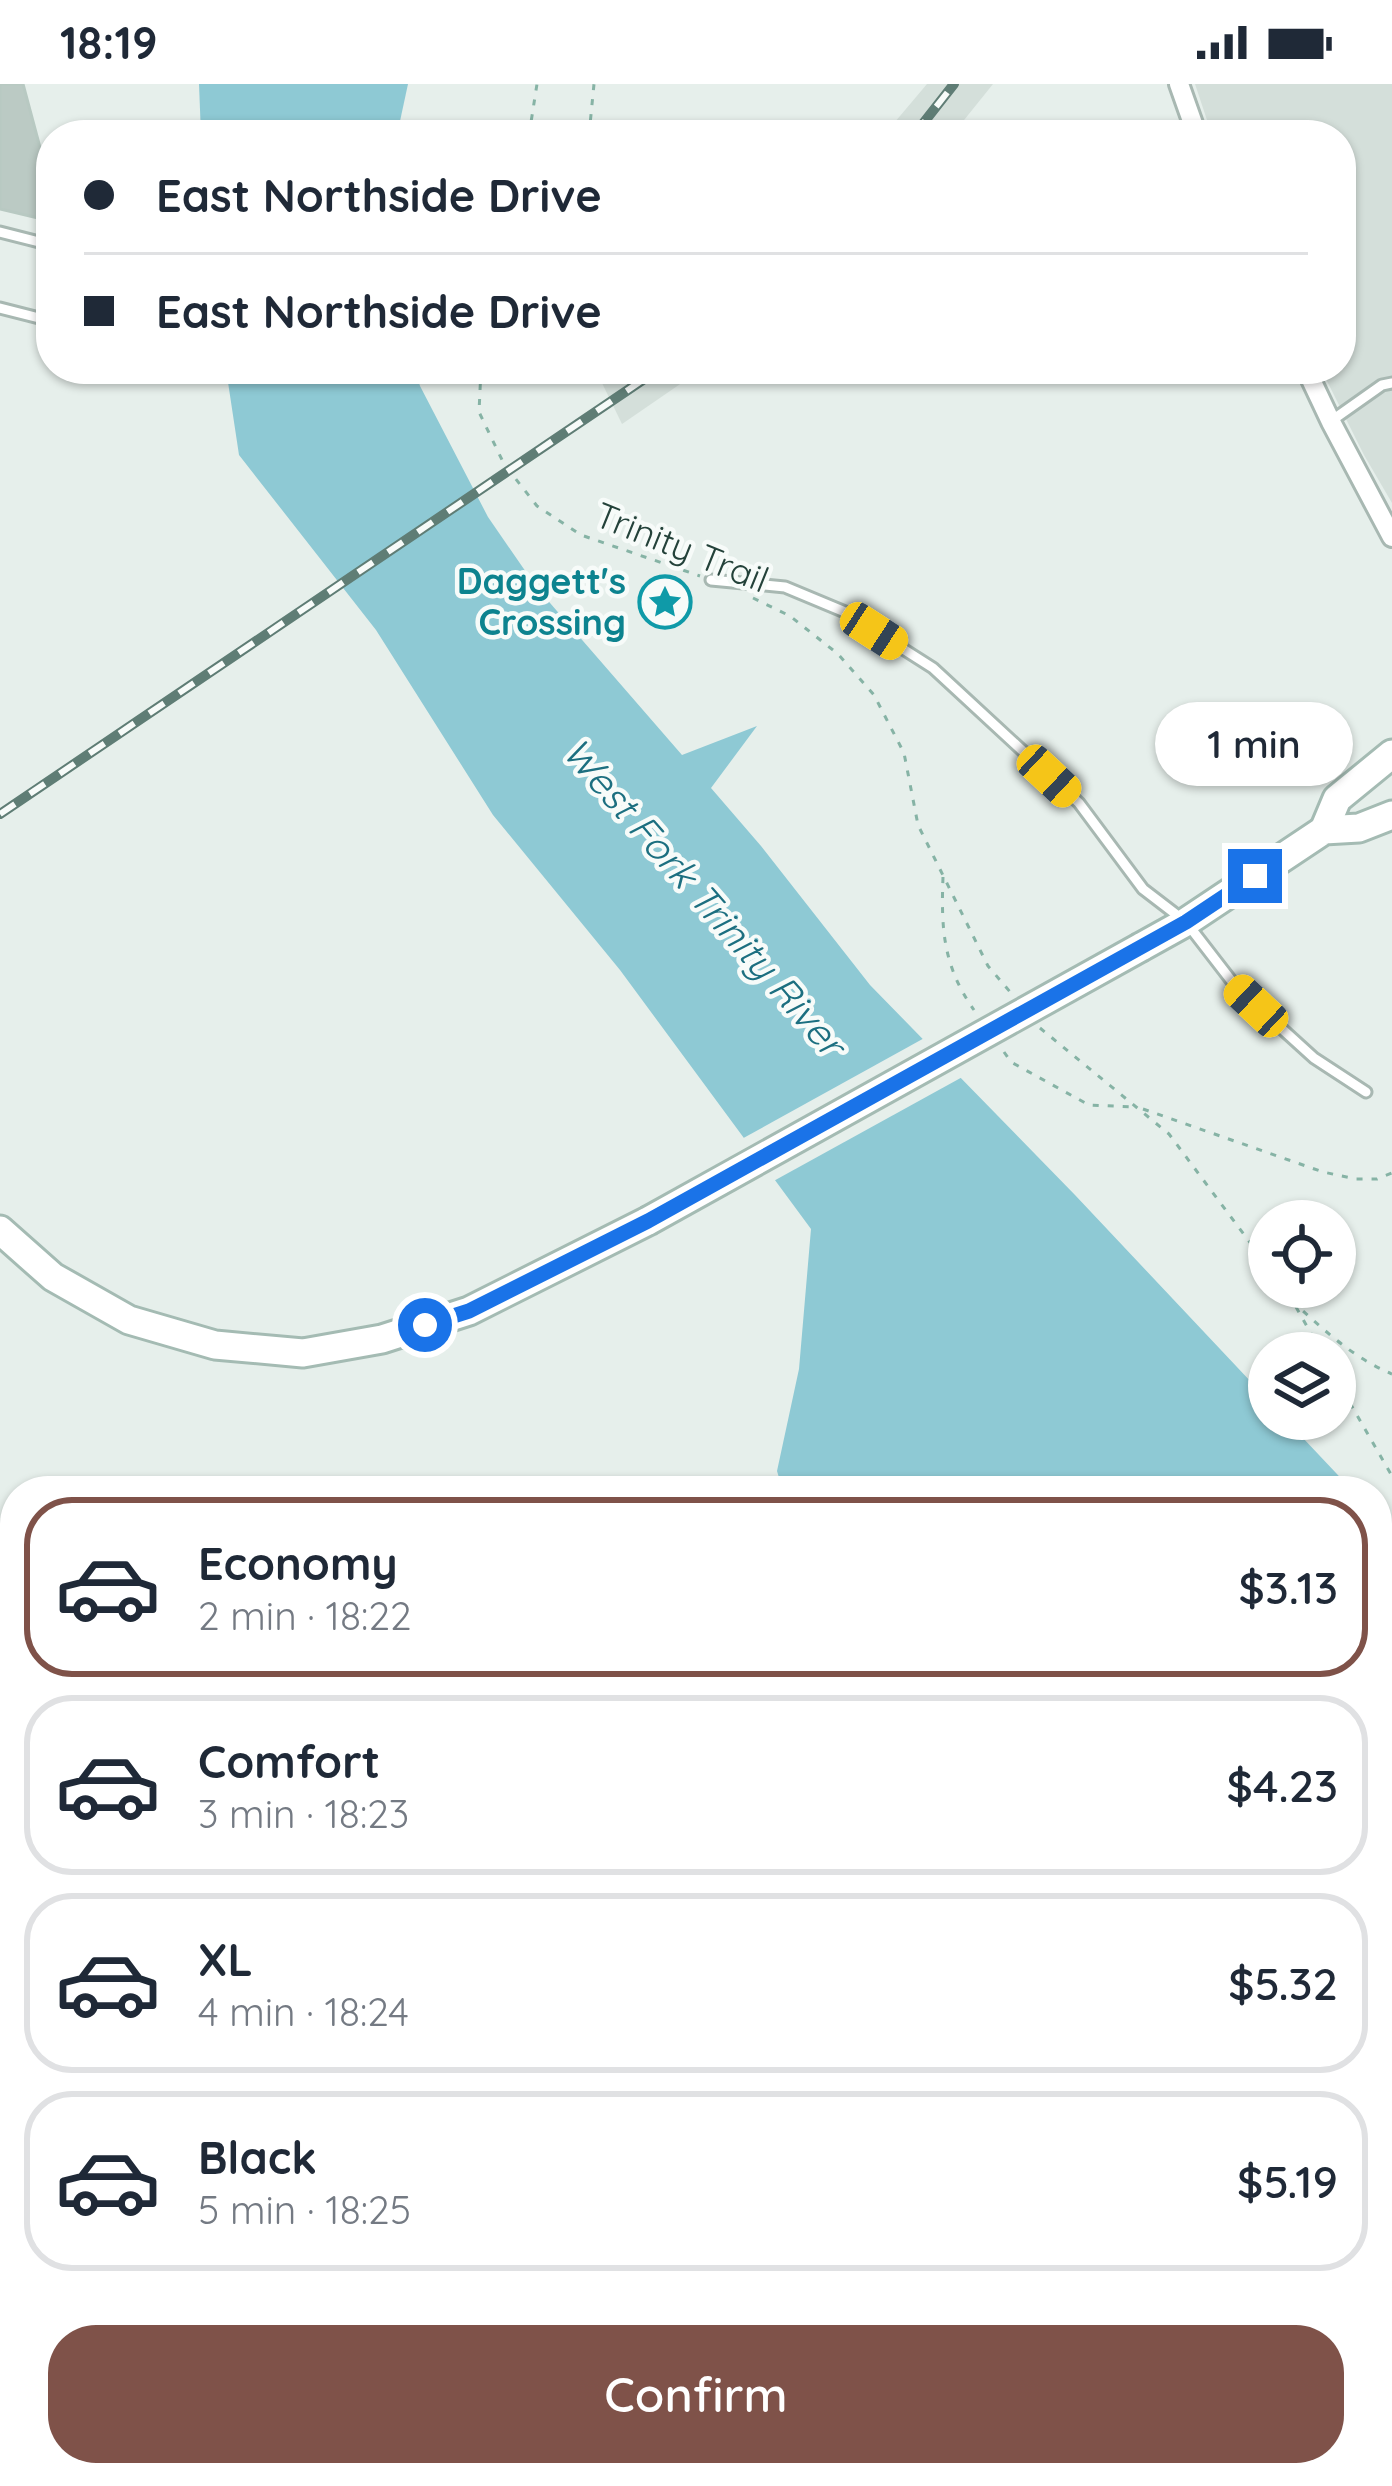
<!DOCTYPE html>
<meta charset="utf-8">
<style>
body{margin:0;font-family:Quicksand,sans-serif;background:#f6f6f7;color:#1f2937;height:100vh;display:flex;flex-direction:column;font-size:45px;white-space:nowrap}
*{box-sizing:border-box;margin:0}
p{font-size:39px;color:#747a83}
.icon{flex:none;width:66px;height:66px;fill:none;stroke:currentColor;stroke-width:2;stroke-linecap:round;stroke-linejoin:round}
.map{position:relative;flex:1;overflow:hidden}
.panel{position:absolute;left:0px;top:1392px;width:1392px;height:1011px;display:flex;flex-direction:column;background:#fff;border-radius:48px 48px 0 0;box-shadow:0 3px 9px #0004}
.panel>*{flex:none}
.top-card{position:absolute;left:36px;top:36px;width:1320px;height:264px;border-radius:48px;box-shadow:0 3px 9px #0004;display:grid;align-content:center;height:264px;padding:0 48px;background:#fff}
.fabs{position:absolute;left:1248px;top:1116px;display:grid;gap:24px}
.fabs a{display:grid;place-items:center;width:108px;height:108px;border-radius:50%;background:#fff;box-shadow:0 3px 9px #0004;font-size:60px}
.end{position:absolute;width:54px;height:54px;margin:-27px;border:15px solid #1a73e8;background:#fff;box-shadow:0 0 0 6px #fff}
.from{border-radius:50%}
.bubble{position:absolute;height:84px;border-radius:42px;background:#fff;box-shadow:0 3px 9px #0004;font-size:39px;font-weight:600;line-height:84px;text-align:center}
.car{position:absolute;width:36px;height:72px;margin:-36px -18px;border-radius:15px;box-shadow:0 0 9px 3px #0007;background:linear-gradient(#f5c518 24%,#345 0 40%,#f5c518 0 76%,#345 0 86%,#f5c518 0)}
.top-card b{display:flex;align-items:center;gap:42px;height:114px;font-size:45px}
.top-card b+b{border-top:3px solid #e0e1e3}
.top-card i{width:30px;height:30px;background:#1f2937}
ul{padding:21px 0 0;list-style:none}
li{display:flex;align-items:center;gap:36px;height:180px;margin:0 24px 18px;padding:0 24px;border:6px solid #e0e1e3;border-radius:48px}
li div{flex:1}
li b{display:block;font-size:45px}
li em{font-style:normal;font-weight:600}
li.active{border-color:#7f5249}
li>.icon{width:108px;height:108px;stroke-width:1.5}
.cta{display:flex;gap:24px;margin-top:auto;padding:24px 48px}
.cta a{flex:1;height:138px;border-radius:48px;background:#7f5249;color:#fff;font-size:48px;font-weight:600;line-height:138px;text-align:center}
.status{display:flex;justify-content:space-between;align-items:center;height:84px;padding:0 60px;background:#fff;direction:ltr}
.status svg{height:33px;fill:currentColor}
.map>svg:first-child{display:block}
</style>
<div class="status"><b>18:19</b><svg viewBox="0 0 49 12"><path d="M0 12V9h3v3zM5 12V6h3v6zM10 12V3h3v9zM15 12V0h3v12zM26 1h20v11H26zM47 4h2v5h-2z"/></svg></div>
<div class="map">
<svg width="1392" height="2402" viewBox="0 0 1392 2402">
<rect width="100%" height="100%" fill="#e6efeb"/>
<!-- built -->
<g fill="#d4dfda">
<path d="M927,0h66l-41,51h-68z"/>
<path d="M1195,0h197v419l-28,-48 -43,-86h20v-234h-129z"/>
<path d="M621,285h81l-80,55 -20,-41z"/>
</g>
<!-- water -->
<g fill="#8ec9d4">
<path d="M199,0h209l-11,51h-196z"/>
<path d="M226,285h189l5,17 68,131 49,71 145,167 75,-29 -46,62 50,58 109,139 205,210 194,206v18h16l68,72h-570l-6,-20 22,-102 12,-140 -191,-259 -127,-155 -117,-185 -137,-175z"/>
<path d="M1377,1433l15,16v590l-15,3z"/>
</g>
<!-- pier -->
<path fill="#e6efeb" d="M928,952l38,39 -196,108 -32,-42z"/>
<!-- building -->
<g fill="#bbcac4" stroke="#b8c9c2" stroke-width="3">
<path d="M0,0h23l19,71 9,3v63l-51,-12z"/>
<path d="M15,2060v23l-15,12v-26z"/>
<path d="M0,2260l15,18v124l-15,-18z"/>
</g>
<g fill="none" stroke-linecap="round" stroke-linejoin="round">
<!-- lane casing -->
<g stroke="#a8b8b2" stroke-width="15">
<g id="lane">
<path d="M0,148l51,13"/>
<path d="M0,224l51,13"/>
<path d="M1331,337l51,-36 10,-2"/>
<path d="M711,496l74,7 60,25 88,56 146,135 64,86 43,33 51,66 77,70 52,34"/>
<path d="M0,2226l15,20"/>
<path d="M310,2388l6,14"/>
</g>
</g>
<!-- street casing -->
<g stroke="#a8b8b2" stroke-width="24">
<g id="street">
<path d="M1179,0l18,51"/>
<path d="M1306,285l25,53 61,115"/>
</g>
</g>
<!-- secondary casing -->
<g stroke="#a4bbb3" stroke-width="33">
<g id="secondary">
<path d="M1324,746l13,-31 55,-45"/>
<path d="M1141,863l45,-25 138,-92 35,-2 33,-13"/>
<path d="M0,1146l53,47 76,43 86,25 88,8 79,-14 87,-28 179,-90"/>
</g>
</g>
<!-- path -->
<g stroke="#86b3a5" stroke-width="3" stroke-dasharray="6 9" stroke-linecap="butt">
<path d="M529,51l8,-51"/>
<path d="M589,51l5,-51"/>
<path d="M481,285l-2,43 25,52 33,42 44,29 119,41"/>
<path d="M753,514l37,18 48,38 36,41 30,58 14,72 70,141 23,27"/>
<path d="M943,793c-2,52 0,89 31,133"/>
<path d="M1040,944l129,106 100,134"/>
<path d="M1004,968l7,10 78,43 45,2"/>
<path d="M1143,1025l180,63 33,7h21l15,-6"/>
<path d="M1283,1203l8,12"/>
<path d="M1292,1217c31,28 61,57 100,73"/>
<path d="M1296,1223l26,46"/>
<path d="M1335,1293l57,99"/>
</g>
<!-- lane -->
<use href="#lane" stroke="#fff" stroke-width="9"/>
<!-- street -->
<use href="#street" stroke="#fff" stroke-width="18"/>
<!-- secondary -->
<use href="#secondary" stroke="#fff" stroke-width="27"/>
<!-- rail casing -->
<g stroke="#5f7d75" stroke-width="10">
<g id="rail">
<path d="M914,51l40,-51"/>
<path d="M0,730l659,-445"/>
</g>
</g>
<!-- rail -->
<use href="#rail" stroke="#f7fbf9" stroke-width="6" stroke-dasharray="18" stroke-linecap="butt"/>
<!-- secondary-bridge casing -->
<g stroke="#a4bbb3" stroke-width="33" stroke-linecap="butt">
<path id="secondary-bridge" d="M648,1137l493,-274"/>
</g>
<!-- secondary-bridge -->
<use href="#secondary-bridge" stroke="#fff" stroke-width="27"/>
</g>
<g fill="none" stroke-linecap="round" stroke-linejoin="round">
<!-- route -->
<path stroke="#1a73e8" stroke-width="15" d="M425,1241l44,-14 179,-90 538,-299 69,-46"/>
</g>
<!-- icons -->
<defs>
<g id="sight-ring" transform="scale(2.7)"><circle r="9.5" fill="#f7fbf9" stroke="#0f9aa8" stroke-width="1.5"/><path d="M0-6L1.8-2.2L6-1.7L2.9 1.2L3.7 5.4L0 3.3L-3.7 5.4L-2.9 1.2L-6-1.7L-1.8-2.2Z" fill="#0f9aa8"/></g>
</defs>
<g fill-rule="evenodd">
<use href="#sight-ring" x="665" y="518"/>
</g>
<g text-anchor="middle" stroke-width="9" stroke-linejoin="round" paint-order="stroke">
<!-- street labels -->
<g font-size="36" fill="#24423a" stroke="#f7fbf9">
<text transform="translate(682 463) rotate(22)" y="13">Trinity Trail</text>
</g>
<!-- culture labels -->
<g font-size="36" font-weight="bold" fill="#0d838f" stroke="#f7fbf9" text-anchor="end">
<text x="626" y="510">Daggett's<tspan x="626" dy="41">Crossing</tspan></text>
</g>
<!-- water labels -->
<g font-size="39" font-style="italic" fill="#1c6f80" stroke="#f7fbf9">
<text transform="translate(704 813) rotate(49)" y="14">West Fork Trinity River</text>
</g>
</g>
</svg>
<div class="fabs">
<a><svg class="icon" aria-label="locate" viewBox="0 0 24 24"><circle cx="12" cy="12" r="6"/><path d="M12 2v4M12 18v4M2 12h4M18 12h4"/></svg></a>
<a><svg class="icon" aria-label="layers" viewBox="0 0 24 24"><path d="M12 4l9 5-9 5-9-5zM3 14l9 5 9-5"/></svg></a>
</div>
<i class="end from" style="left:425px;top:1241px"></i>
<i class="end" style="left:1255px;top:792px"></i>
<div class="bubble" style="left:1155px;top:618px;width:198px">1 min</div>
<i class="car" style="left:874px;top:547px;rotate:123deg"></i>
<i class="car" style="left:1049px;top:692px;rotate:133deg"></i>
<i class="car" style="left:1256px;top:922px;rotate:313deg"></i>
<div class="top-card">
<b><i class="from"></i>East Northside Drive</b>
<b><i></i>East Northside Drive</b>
</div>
<section class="panel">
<ul>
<li class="active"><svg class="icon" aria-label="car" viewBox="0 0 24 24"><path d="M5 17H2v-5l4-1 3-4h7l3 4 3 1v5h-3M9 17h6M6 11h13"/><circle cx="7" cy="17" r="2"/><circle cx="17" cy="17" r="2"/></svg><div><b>Economy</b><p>2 min · 18:22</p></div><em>$3.13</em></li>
<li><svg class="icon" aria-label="car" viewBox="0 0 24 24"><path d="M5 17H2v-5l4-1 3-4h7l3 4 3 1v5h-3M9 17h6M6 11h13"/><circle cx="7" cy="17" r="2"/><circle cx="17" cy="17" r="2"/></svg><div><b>Comfort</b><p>3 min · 18:23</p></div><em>$4.23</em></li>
<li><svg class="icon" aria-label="car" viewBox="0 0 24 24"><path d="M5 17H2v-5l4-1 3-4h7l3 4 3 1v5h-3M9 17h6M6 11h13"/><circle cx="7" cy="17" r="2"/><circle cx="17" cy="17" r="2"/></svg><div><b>XL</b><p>4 min · 18:24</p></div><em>$5.32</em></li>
<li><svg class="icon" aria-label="car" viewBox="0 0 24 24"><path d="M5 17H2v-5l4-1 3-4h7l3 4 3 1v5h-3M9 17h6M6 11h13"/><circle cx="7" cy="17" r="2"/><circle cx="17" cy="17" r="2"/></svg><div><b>Black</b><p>5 min · 18:25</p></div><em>$5.19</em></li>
</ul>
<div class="cta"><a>Confirm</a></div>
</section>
</div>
